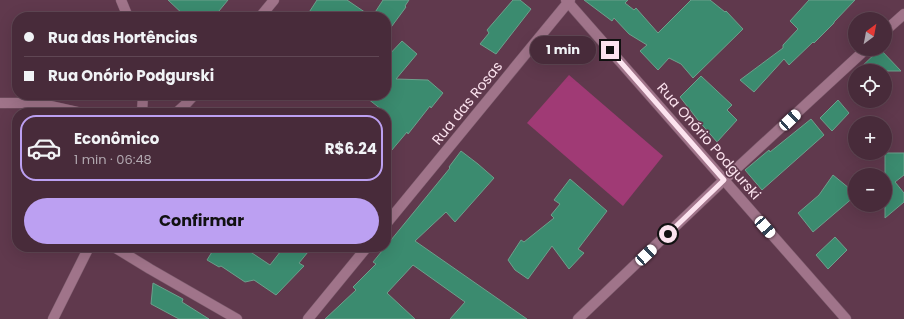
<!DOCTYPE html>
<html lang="pt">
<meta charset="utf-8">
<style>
body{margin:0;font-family:Poppins,sans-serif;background:#523745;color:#f1f3f6;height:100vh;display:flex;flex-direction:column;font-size:15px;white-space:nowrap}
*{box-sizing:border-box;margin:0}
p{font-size:13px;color:#b1a7af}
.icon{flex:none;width:22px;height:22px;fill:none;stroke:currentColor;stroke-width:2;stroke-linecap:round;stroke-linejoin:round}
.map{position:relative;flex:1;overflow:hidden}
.sheet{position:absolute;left:12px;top:108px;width:379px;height:144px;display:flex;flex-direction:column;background:#482b3a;border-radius:16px;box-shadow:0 4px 16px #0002,0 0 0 1px #604754}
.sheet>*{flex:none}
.banner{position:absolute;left:12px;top:12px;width:379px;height:88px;border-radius:16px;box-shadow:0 4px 16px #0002,0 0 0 1px #604754;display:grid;align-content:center;height:88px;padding:0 12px;background:#482b3a}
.needle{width:26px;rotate:32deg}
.tools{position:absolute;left:848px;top:12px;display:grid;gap:8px}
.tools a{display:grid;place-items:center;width:44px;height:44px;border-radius:50%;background:#482b3a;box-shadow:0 4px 16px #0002,0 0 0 1px #604754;font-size:20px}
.end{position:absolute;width:18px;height:18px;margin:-9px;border:5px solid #fce3ef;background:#111;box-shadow:0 0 0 2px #111}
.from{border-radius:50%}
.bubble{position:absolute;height:28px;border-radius:14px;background:#482b3a;box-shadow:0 4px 16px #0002,0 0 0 1px #604754;font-size:13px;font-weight:700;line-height:28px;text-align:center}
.car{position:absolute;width:12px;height:24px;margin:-12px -6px;border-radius:5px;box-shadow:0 0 3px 1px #0007;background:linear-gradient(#fff 24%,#345 0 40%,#fff 0 76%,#345 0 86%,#fff 0)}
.banner b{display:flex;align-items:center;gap:14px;height:38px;font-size:15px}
.banner b+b{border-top:1px solid #604754}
.banner i{width:10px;height:10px;background:#f1f3f6}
ul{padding:7px 0 0;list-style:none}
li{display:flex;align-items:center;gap:12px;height:66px;margin:0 8px 6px;padding:0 4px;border:2px solid transparent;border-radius:16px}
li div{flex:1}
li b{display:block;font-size:15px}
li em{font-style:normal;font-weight:700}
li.current{border-color:#bca0f2}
li>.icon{width:36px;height:36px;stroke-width:1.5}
.primary-button{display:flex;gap:8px;margin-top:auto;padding:8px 12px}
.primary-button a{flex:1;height:46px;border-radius:24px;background:#bca0f2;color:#111;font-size:16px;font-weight:700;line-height:46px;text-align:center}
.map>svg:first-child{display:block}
</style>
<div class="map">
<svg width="904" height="319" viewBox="0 0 904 319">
<rect width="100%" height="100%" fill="#60394d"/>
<!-- green -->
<path fill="#a03a75" d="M569,75l94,81 -40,50 -96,-83z"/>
<!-- building -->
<g fill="#3b8b6f" stroke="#6da08c">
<path d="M168,0h60l-14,17h-28z"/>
<path d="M317,0h30l25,17 11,-17h26l-4,6 1,1 -20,27v-17h-80z"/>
<path d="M513,0h7l11,9 -35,45 -16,-10 9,-11 -2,-3z"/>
<path d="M584,0h44l-3,3 9,7 2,-2 22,25 33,-33h19l15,12 1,-1 17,18 -50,49 -12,-14 -12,-6 -11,12 -18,-19 7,-6 -18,-11 -15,-16 -2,3z"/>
<path d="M809,0h46l-21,22v1l-20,20 -1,-1 -24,23 -5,-6 -30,33 -14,-12 43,-32v-3l15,-16 -8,-8z"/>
<path d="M402,41l15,13 -21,25 32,1 15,13 -12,15 -1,-2 -22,28 -1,-2 -21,25v-44l-23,-18h23v-37z"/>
<path d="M880,49l21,22h-44z"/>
<path d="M701,76l31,29 -5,5 10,10 -20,22 -19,-22 -18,-23z"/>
<path d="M838,100l11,13 -17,18 -12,-13z"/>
<path d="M811,119l13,16 -62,55 -17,-20 24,-20 1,2z"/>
<path d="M461,151l17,13 16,14 -39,44 -9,-10 -31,29 112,78h-77l15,-17 -52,-37 -26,28 28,26h-90l31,-29 -3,-3 23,-23 -3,-2 77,-94 -1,-1z"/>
<path d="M885,153h19v22l-9,7 9,11v9l-19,16z"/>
<path d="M833,175l22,18v3l-42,36 -15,-19 21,-18z"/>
<path d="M570,179l37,32 -29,38 6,4 -15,16 -17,-23 -24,33 -13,-9 -7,-10 13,-20 3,2 30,-24 -3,-3 9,-11 -6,-4z"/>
<path d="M835,237l12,13 -19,19 -12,-14z"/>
<path d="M215,247h28l27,18 14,-18h28l-13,16 5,3 -28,29 -22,-15 -9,2 -24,-16 -2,1 -12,-7z"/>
<path d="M153,283l30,16 -1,3 27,17h-30l-28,-15z"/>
</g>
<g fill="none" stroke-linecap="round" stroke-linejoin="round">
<!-- minor casing -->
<g stroke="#7b5a6b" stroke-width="11">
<g id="minor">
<path d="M121,0l7,17"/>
<path d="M566,0l280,319"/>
<path d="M260,17l14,-17"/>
<path d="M885,31l19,-17"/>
<path d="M0,103h37l45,10"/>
<path d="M142,113l1,-18"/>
<path d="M176,113l10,-9 8,-9"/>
<path d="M386,224l184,-224"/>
<path d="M114,247l36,22 87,50"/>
<path d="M53,319l36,-72"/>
<path d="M308,319l59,-72"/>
<path d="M578,319l146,-139 142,-131"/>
</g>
</g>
<!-- minor -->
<use href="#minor" stroke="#a0748a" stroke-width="10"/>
</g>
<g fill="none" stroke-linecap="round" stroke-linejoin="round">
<!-- route -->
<path stroke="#fce3ef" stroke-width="5" d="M610,50l114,130 -56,54"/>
</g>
<g text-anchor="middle" stroke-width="3.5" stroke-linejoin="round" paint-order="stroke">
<!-- street labels -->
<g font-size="14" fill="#fce3ef" stroke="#60394d">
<text transform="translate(467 103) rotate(-51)" y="5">Rua das Rosas</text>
<text transform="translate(709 141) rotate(49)" y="5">Rua Onório Podgurski</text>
</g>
</g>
</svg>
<div class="tools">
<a><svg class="needle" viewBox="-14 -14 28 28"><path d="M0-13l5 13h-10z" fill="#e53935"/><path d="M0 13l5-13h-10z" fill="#b1a7af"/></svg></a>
<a><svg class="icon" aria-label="locate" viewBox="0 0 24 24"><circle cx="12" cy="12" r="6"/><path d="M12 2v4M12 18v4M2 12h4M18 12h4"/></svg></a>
<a>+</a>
<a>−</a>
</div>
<i class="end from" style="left:668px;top:234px"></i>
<i class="end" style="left:610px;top:50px"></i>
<div class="bubble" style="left:530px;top:36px;width:66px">1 min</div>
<i class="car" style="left:790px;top:120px;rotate:47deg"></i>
<i class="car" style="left:765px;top:227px;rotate:139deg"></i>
<i class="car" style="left:646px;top:255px;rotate:47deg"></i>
<div class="banner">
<b><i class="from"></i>Rua das Hortências</b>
<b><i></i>Rua Onório Podgurski</b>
</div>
<section class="sheet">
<ul>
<li class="current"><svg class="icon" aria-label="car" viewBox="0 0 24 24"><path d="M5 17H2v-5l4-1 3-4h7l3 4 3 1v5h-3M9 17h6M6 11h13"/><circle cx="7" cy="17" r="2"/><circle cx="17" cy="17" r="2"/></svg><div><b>Econômico</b><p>1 min · 06:48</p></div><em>R$6.24</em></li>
</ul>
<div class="primary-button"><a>Confirmar</a></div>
</section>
</div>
